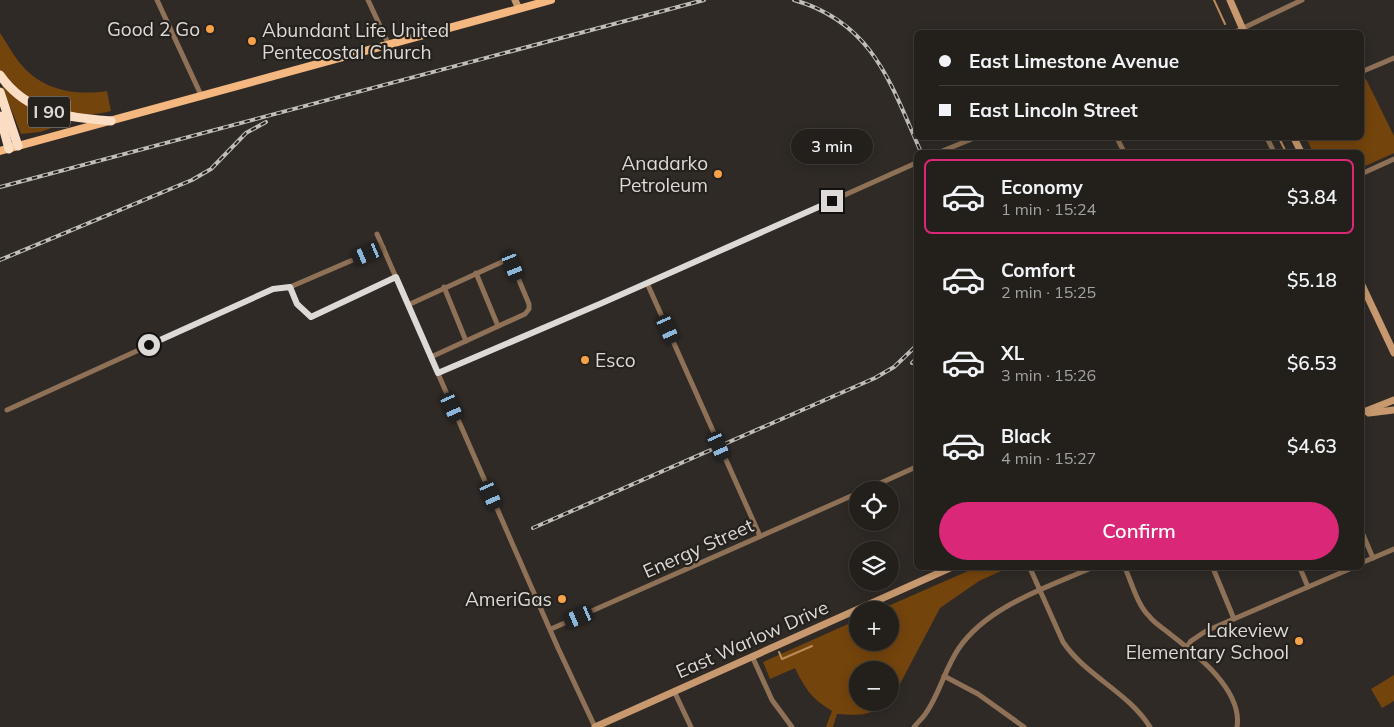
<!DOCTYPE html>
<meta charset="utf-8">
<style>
body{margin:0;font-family:Mulish,sans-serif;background:#2f2d29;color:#f1f3f6;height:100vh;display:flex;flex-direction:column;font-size:19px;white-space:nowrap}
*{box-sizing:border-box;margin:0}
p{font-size:16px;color:#a3a3a3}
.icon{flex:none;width:28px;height:28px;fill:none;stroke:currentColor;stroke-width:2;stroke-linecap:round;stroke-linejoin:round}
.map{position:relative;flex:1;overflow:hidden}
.drawer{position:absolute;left:914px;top:150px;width:450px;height:420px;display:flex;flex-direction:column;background:#23201c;border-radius:8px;box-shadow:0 2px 12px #0003,0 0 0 1px #403e3b}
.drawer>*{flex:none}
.top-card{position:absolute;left:914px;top:30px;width:450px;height:110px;border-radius:8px;box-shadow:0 2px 12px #0003,0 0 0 1px #403e3b;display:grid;align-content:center;height:110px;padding:0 25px;background:#23201c}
.controls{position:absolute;left:849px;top:481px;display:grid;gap:10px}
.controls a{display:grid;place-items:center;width:50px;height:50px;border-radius:50%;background:#23201c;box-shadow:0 2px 12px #0003,0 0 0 1px #403e3b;font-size:25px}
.end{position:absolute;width:22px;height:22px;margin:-11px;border:6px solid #dcd9d6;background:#111;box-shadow:0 0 0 2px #111}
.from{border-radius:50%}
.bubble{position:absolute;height:35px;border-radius:18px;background:#23201c;box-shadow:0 2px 12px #0003,0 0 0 1px #403e3b;font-size:16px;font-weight:600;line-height:35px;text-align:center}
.car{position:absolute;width:15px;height:30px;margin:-15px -8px;border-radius:6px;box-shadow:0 0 4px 1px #0007;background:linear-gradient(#222 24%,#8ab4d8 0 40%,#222 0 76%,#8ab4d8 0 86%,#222 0)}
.top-card b{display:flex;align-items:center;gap:18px;height:48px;font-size:19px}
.top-card b+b{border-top:1px solid #403e3b}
.top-card i{width:12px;height:12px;background:#f1f3f6}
ul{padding:9px 0 0;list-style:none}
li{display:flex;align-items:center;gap:15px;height:75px;margin:0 10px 8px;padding:0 15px;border:2px solid transparent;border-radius:8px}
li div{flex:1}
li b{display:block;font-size:19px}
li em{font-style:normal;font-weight:600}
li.current{border-color:#db2777}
li>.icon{width:45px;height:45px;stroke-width:1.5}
.primary-button{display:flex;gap:10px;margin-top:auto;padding:10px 25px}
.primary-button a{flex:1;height:58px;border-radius:30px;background:#db2777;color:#fff;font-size:20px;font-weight:600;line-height:58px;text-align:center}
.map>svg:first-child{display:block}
</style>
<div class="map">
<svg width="1394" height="727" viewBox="0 0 1394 727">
<rect width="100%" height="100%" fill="#2f2a26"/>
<!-- green -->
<g fill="#74440d">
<path d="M0,33c6,9 12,20 19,29 22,28 55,34 88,29l4,20c-28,8 -62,1 -86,-15 -9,-6 -17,-17 -25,-25z"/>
<path d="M1366,79l28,57v17l-33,15v-16h-48l-7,-14h55v-56z"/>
<path d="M0,81l35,28 16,7 17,4 1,2 -29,10 -19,2z"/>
<path d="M975,568h33l-29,13 -39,27 -48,91 -2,1v-30h-32v32l29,1c-20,14 -26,12 -50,11l-4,13h-7l6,-16c-21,-13 -26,-21 -37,-43l-25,11 -7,-17 94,-42 1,22h32v-32h-11z"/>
<path d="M1394,675v26l-12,7 -11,-19z"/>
</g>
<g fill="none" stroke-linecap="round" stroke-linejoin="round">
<!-- stream -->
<g stroke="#bb8c59" stroke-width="2">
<path d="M1214,0l11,24"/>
<path d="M1279,138l7,14"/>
<path d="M779,652l3,7 30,-13"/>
</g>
<!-- street -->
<g stroke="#8f7157" stroke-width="5">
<path d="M157,0l44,95"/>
<path d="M368,0l20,43"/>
<path d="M1235,32l67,-32"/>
<path d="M1361,72l33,-14"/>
<path d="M1117,138l7,14"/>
<path d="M1267,138l7,14"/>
<path d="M940,152l34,-14"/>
<path d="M1361,174l33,-15"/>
<path d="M377,234l181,414 37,79"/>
<path d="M476,273l22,53"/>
<path d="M647,283l113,253"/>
<path d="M290,287l7,17 14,13 85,-40"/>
<path d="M444,287l22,54"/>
<path d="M408,305l96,-44 6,1 3,4 16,38v5l-4,5 -94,43"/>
<path d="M438,373l188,-80 290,-130"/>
<path d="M7,410l266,-121 17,-2 93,-40"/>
<path d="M865,490l51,-23"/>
<path d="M1361,530l12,28"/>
<path d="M1361,563l33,-14"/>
<path d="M1030,568l33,74c23,34 65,50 87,85"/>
<path d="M1125,568c7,15 12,36 24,48 5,7 14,12 21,18 26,20 73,56 67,93"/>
<path d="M1213,568l21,51"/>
<path d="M1300,568l8,19"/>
<path d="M551,629l307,-136"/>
<path d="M1187,647l4,-6 15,-10 146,-63"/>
<path d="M752,656l20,44 20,27"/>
<path d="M944,676l34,18 46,33"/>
<path d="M674,691l17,36"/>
<path d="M914,727c4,-5 9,-9 12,-14 14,-20 19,-45 33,-65 29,-42 87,-60 132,-80"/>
</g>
<!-- secondary -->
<g stroke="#c8996e" stroke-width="7">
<path d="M515,0l4,9"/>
<path d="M1230,0l14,32"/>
<path d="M1294,138l7,14"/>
<path d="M1361,283l33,70"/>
<path d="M1361,413l33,-13"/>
<path d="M1369,413l25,-3"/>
<path d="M595,727l355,-159"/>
</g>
<!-- primary -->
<path stroke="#f3b77f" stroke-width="8" d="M0,151l551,-151"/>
<!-- highway -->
<g stroke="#fbddc4" stroke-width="9">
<path d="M0,75c27,39 67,42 111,46"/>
<path d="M0,92l18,54"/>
<path d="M0,116l9,33"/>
</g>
<!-- rail casing -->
<g stroke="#c1beba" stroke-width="4">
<g id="rail">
<path d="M794,0c80,23 97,85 127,152"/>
<path d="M0,187l704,-187"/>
<path d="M0,260l192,-80 19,-11 35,-36 20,-11"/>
<path d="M912,363l4,-4"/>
<path d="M533,528l342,-150 19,-11 22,-21"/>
</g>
</g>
<!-- rail -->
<use href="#rail" stroke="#25211d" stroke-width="2" stroke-dasharray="5.5" stroke-linecap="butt"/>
</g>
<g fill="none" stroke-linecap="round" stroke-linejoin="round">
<!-- route -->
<path stroke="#dcd9d6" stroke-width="6" d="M149,345l124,-56 17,-2 7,17 14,13 85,-40 42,96 164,-70 230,-102"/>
</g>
<!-- markers -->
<g fill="#f7a149" stroke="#25211d" stroke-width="2">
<circle cx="210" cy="29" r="5"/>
<circle cx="252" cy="41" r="5"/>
<circle cx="718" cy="174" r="5"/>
<circle cx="585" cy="360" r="5"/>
<circle cx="562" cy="599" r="5"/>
<circle cx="1299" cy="641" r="5"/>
</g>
<g text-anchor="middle" stroke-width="4.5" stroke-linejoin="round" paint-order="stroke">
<!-- shield labels -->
<rect fill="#25211d" stroke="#a5a29e" stroke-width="1" x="28" y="96.5" width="42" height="31" rx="4"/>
<g font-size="18" font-weight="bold" fill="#dcd9d6">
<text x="49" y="118">I 90</text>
</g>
<!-- poi labels -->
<g font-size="19" fill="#dcd9d6" stroke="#25211d" text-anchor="end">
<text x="200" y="36">Good 2 Go</text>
<text x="262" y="37" text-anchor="start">Abundant Life United<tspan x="262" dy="22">Pentecostal Church</tspan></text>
<text x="708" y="170">Anadarko<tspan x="708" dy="22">Petroleum</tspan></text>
<text x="595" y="367" text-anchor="start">Esco</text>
<text x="552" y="606">AmeriGas</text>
<text x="1289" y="637">Lakeview<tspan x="1289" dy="22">Elementary School</tspan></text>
</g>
<!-- street labels -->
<g font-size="19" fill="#dcd9d6" stroke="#25211d">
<text transform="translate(698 548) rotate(-24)" y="7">Energy Street</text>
<text transform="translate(752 639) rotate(-24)" y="7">East Warlow Drive</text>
</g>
</g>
</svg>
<div class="controls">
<a><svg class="icon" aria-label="locate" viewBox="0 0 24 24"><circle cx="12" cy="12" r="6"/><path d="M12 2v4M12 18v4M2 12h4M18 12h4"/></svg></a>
<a><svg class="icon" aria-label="layers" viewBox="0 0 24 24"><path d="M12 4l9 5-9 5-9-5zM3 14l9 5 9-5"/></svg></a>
<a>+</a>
<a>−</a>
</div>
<i class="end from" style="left:149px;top:345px"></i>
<i class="end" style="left:832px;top:201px"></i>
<div class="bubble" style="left:791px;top:129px;width:82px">3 min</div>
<i class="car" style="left:367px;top:254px;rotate:247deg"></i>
<i class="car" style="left:513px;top:266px;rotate:158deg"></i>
<i class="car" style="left:668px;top:329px;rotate:156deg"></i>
<i class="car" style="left:452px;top:407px;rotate:156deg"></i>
<i class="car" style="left:719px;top:446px;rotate:156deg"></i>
<i class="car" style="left:491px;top:495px;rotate:156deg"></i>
<i class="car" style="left:579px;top:617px;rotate:247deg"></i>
<div class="top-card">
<b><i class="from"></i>East Limestone Avenue</b>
<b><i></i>East Lincoln Street</b>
</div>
<section class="drawer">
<ul>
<li class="current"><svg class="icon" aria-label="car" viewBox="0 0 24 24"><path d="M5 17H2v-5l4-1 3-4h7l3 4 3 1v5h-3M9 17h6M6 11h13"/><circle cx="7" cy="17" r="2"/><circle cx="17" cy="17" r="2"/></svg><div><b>Economy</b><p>1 min · 15:24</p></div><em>$3.84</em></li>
<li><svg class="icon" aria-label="car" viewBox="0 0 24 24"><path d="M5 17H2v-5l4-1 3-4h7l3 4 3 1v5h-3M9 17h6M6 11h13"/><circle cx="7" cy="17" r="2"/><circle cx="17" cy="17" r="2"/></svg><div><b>Comfort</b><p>2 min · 15:25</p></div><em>$5.18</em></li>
<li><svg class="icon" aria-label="car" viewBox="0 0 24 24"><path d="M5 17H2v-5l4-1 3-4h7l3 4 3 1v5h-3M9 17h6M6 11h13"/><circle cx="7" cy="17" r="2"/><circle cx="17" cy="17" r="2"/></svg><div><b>XL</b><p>3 min · 15:26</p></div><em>$6.53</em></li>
<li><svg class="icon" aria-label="car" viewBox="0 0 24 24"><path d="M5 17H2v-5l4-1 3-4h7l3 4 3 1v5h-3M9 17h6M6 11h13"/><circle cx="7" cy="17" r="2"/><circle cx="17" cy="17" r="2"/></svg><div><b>Black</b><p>4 min · 15:27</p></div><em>$4.63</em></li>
</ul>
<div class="primary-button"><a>Confirm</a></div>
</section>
</div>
